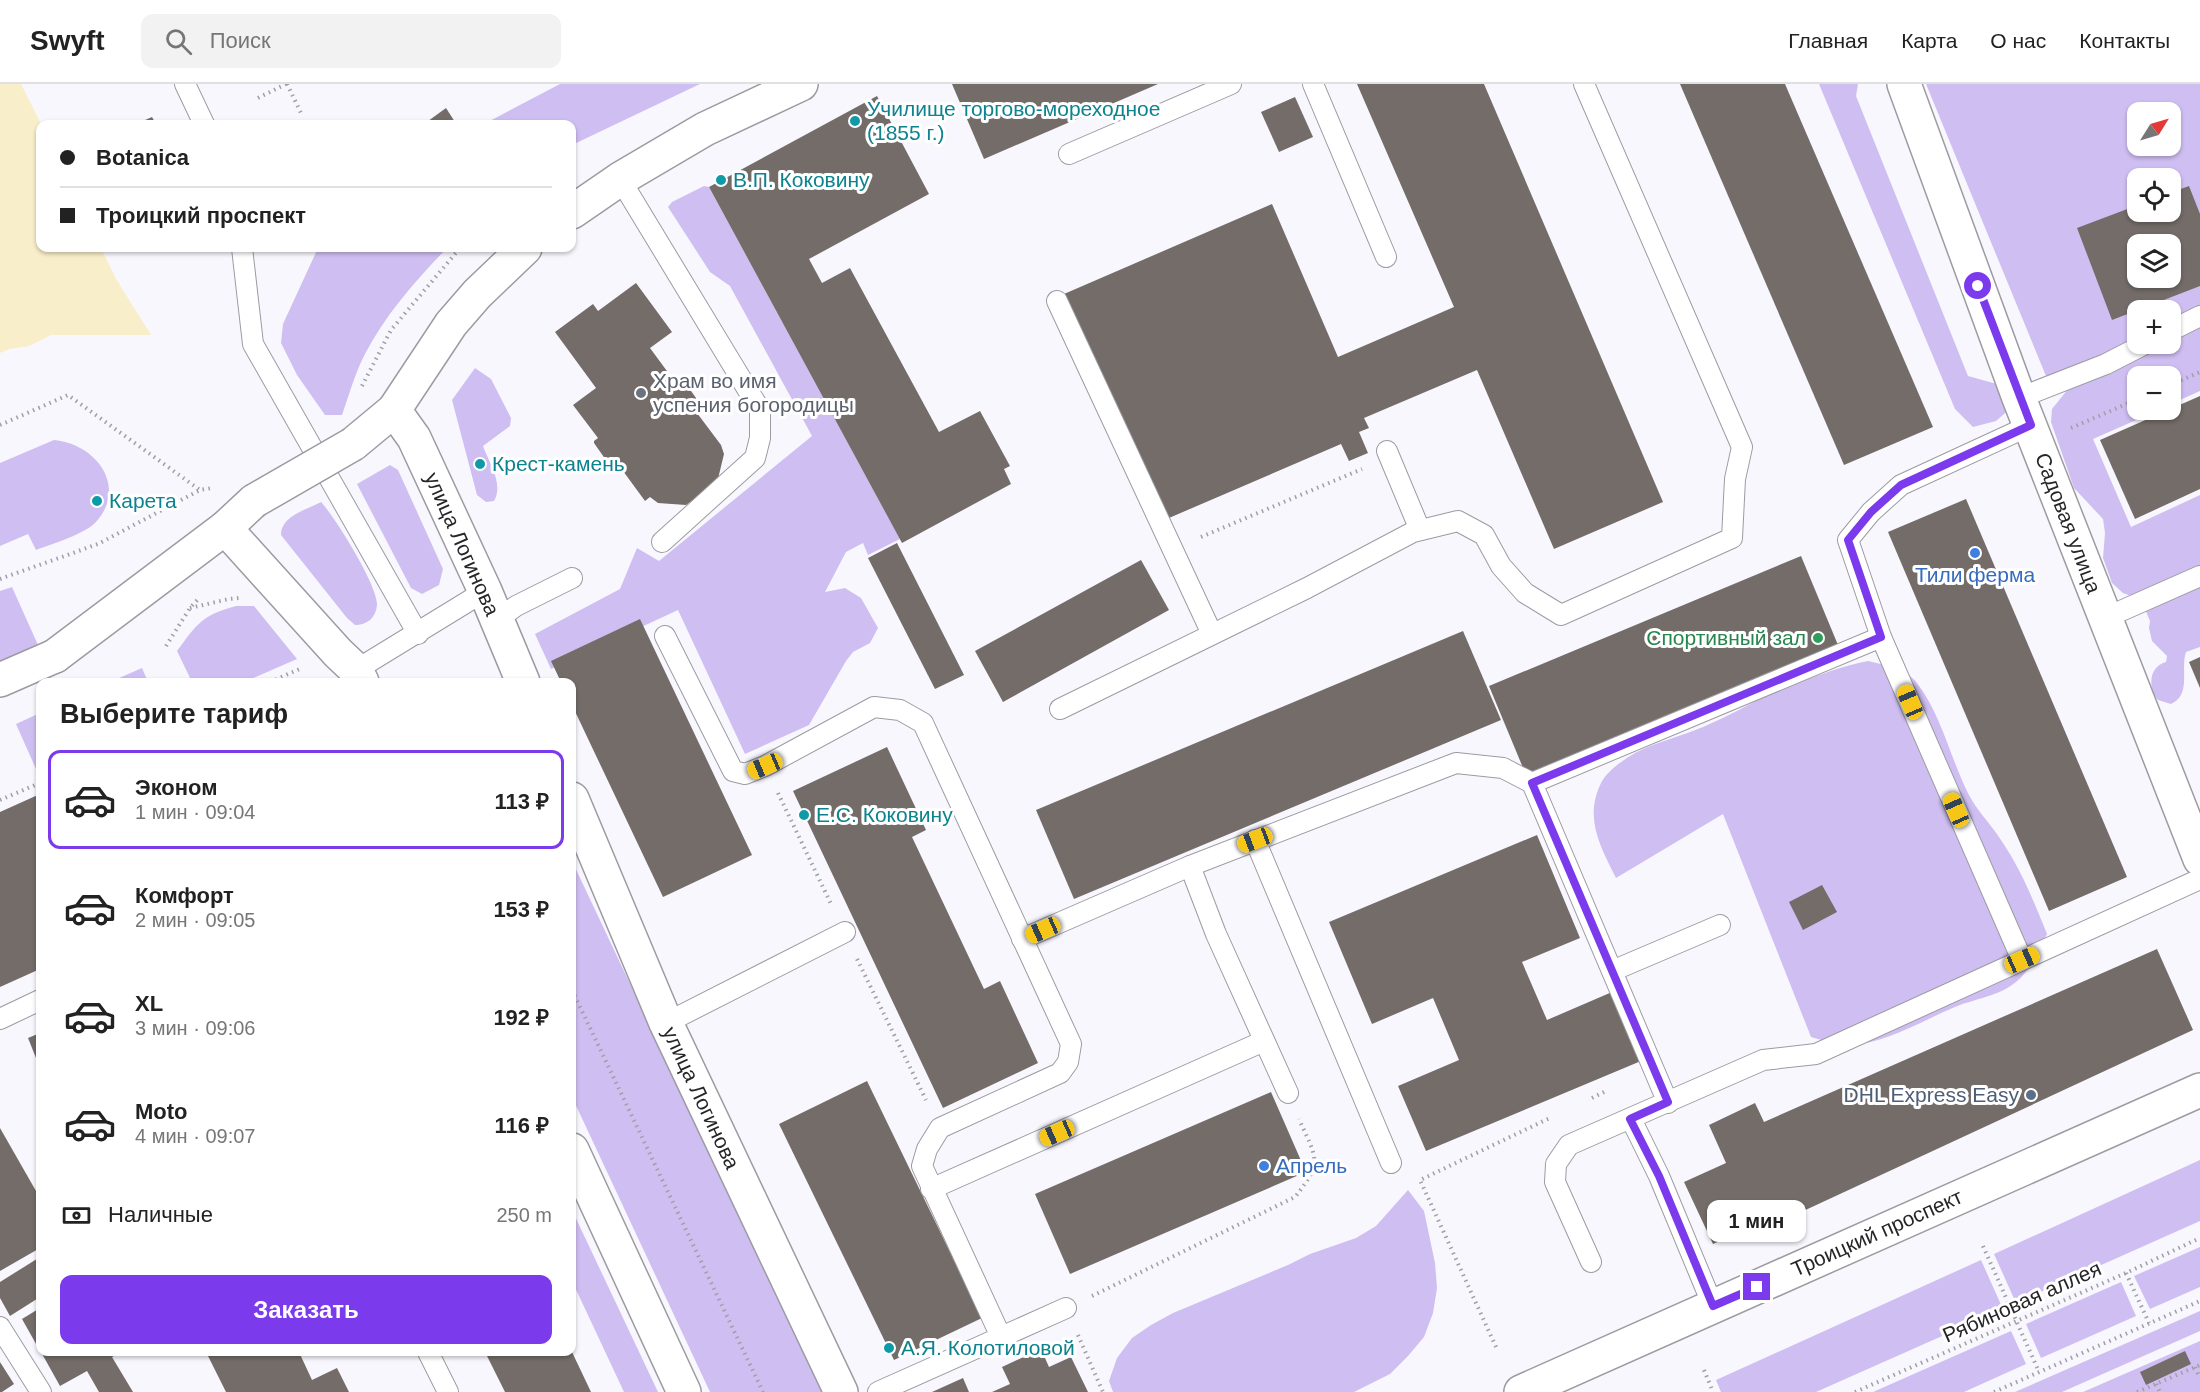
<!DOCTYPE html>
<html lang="ru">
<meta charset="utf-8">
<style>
body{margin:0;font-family:Arial,sans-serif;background:#f2f2f2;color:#222;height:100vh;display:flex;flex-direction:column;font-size:22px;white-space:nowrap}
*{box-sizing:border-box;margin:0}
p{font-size:20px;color:#767676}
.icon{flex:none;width:33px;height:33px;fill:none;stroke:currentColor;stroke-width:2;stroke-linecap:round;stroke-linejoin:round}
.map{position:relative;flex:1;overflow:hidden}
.panel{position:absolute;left:36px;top:594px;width:540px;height:678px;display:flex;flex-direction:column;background:#fff;border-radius:12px;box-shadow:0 2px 4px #0004}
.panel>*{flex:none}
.guide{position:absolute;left:36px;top:36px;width:540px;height:132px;border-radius:12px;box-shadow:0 2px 4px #0004;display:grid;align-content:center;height:132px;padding:0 24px;background:#fff}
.needle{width:39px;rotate:53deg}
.tools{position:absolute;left:2127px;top:18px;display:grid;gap:12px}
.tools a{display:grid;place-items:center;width:54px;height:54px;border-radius:12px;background:#fff;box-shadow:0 2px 4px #0004;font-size:30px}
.end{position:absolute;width:27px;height:27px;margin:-14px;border:8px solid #7c3aed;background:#fff;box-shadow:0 0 0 3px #fff}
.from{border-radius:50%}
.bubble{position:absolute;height:42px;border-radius:12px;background:#fff;box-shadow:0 2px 4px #0004;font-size:20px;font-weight:700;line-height:42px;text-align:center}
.car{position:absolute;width:18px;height:36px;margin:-18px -9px;border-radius:8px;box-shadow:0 0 4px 2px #0007;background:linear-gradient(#f5c518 24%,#345 0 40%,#f5c518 0 76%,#345 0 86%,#f5c518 0)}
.guide b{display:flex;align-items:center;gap:21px;height:57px;font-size:22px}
.guide b+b{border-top:2px solid #e0e0e0}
.guide i{width:15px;height:15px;background:#222}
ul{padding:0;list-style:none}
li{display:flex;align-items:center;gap:18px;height:99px;margin:0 12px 9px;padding:0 12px;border:3px solid transparent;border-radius:12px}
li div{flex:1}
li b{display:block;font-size:22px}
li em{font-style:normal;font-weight:700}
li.on{border-color:#7c3aed}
li>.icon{width:54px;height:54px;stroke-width:1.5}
h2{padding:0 24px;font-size:27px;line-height:72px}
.pay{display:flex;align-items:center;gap:15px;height:66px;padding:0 24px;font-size:22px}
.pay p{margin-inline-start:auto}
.button{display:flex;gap:12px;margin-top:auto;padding:12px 24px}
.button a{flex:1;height:69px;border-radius:12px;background:#7c3aed;color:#fff;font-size:24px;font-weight:700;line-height:69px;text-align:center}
header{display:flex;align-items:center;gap:36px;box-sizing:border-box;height:84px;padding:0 30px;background:#fff;border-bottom:2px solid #e0e0e0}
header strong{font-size:28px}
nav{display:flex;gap:33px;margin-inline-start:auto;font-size:21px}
.search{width:420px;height:54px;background:#f2f2f2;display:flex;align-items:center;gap:15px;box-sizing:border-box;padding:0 21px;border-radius:12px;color:#767676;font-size:22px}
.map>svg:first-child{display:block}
</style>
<header>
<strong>Swyft</strong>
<div class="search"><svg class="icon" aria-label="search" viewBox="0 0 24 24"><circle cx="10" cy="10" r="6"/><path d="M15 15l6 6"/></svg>Поиск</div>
<nav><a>Главная</a><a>Карта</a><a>О нас</a><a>Контакты</a></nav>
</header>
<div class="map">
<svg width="2200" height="1308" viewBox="0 0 2200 1308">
<rect width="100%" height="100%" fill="#f9f7fe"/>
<!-- green -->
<g fill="#cfbef2" fill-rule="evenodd">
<path d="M560,0h140l-128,61v-21h-88z"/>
<path d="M1819,0h39l-2,12 112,280 36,10 8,21 -16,14 -23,6 -18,-18z"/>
<path d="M1926,0h274v307l-29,13 -1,-28h-32v34h21l-66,29 38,88 69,-32v152l-14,5c-6,17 6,42 -15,52l-13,-4c-10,-12 -10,-33 8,-38l1,-6 -15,-15 -3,-13 1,-7 -5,-12 -9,-11 -13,-5 -11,-10 -9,-25 2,-25 -2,-14 -29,-31 -23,-66 1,-13 16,-20 -14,-14 -8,1zM2138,28h32v34h-32zM2138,94h32v34h-32zM2138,160h32v34h-32zM2138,226h32v34h-32z"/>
<path d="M704,102l5,1 191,352 -32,16 -5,-12 -17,9 -21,40 20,-4 16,10 17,30 -8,15 -17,9 -7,9 -37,64 -64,29 -67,-144 -127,59 -16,-35 85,-45 17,-41 22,13 153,-125 -82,-150 -20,-14 -42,-65 4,-5z"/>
<path d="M318,164h129c-30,31 -62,67 -82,106 -10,19 -16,41 -23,61h-17l-28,-40 -16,-32 2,-19z"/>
<path d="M475,284l16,11 20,39 -1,8 -27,20c6,17 21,38 11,55l-8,1 -9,-7 -25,-95z"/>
<path d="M54,356c42,4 74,46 42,82 -11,12 -44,22 -60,28l-8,-16 -28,12v-83z"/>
<path d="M390,381l8,5 45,99 -4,16 -17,9 -11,-6 -54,-104z"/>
<path d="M321,418c14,15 57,84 56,103 -1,13 -10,20 -22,20l-8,-7 -66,-83c0,-19 25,-25 40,-33z"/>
<path d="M12,503l26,58 -38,16v-70z"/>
<path d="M236,522h18l43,53 -53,23h-52l-15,-31c20,-27 25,-36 59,-45z"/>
<path d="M1868,577c16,4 38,7 49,22 25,33 33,75 52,112 8,16 22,29 32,45 20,29 33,62 46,94 -7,13 -13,30 -23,40 -18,22 -45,23 -69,33 -31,13 -60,31 -94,37 -17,2 -33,-2 -50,-7l-88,-223 -107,64c-16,-32 -32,-60 -15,-95 6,-12 22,-23 34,-30 18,-10 47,-17 68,-26 24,-10 46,-23 69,-34 9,-4 18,-6 26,-10 23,-9 45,-17 70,-22z"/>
<path d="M142,584l6,14h-38z"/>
<path d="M40,629v53l-4,3 -20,-45z"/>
<path d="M572,777l251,531h-113l-138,-295z"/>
<path d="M2200,1076v61l-184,82 -22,-49z"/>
<path d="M1408,1106l16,21 11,52 2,25 -4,25 -9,24 -16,19 -18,18 -36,18h-241l-4,-11 8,-23 15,-20 19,-13 22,-12 115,-48 22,-11 46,-16 20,-12z"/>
<path d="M572,1126l86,182h-34l-52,-111z"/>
<path d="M2200,1163v40l-50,22 -16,-33z"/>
<path d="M1981,1176l22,49 -187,83h-95l-5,-12z"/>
<path d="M2121,1198l15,34 -95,42 -15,-34z"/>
<path d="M2200,1227v20l-138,61h-47z"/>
<path d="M2011,1247l15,33 -62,28h-91z"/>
<path d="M2200,1257v51h-117z"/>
</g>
<!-- sand -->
<path fill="#f8eec9" d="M0,0h21l20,40 -1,124h61l15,31 35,56h-100l-22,11 -20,3 -9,4z"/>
<!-- building -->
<g fill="#736c69" fill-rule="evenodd">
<path d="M952,0h206l-174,75z"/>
<path d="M1357,0h127l179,418 -109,47 -77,-179 -113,48 5,10 -10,4 9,21 -19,8 -8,-17 -179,77 -98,-227 208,-90 66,153 116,-50z"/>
<path d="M1680,0h105l148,343 -89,38z"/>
<path d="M877,12l52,98 -120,65 13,24 28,-15 89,164 41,-21 30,55 -6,3 7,15 -109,59 -193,-356z"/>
<path d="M1295,13l18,40 -34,15 -18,-40z"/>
<path d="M446,24l9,14 -3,2h-28z"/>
<path d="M152,33l4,7h-20z"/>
<path d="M2189,102l11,28v72l-88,34 -35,-92 61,-23v7h32v-19zM2138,160h32v34h-32z"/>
<path d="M636,199l36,49 -22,16 25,34 7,-4 14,20 -5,7 30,40 3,9 -7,29 -31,22 -28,-2 -8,-6 -5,4 -30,-41 -7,3 -14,-20v-2l4,-3 -25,-33 23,-17 -41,-56 38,-28 5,7z"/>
<path d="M2200,312v93l-65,30 -35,-79z"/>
<path d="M1966,415l161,378 -78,34 -161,-379z"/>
<path d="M897,459l67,132 -29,14 -67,-131z"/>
<path d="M1801,472l37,89 -312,130 -37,-89z"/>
<path d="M1141,476l28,50 -166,92 -28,-51z"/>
<path d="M640,535l112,236 -89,42 -91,-192v-23h-11l-10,-21z"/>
<path d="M1463,547l38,89 -427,179 -38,-89z"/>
<path d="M2200,573v31l-11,-26z"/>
<path d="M887,663l39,83 -14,7 72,152 16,-8 38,82 -95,45 -150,-317z"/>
<path d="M40,710v175l-40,18v-175z"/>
<path d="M1537,751l43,103 -58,24 25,58 65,-28 29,69 -215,90 -28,-65 61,-26 -26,-62 -61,26 -43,-102z"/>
<path d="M1822,801l15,27 -34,18 -14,-28z"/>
<path d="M2157,865l36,81 -424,197 -4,-7 -52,24 -29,-62 42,-19 -17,-38 46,-22 9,19z"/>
<path d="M40,949v35l-12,-30z"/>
<path d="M867,997l115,237 -88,42 -115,-236z"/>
<path d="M1271,1008l35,80 -236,102 -35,-80z"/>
<path d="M0,1044l40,70v50l-40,23z"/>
<path d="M40,1173v40l-30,19 -10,-18v-16z"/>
<path d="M40,1224v43l-18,-32z"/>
<path d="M1041,1265l8,18 22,-10 17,35h-96l18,-8 -8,-17z"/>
<path d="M2185,1267l6,13 -45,21 -6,-13z"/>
<path d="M41,1268h80l-9,5 21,35h-34l-12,-21 -27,15z"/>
<path d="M206,1268h93l13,28 25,-12 12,24h-123z"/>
<path d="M485,1268h87l19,40h-86z"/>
<path d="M0,1278l14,22 -12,8h-2z"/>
<path d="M963,1294l6,14h-37z"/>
</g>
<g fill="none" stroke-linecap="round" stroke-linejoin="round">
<!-- service casing -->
<g stroke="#9d9ba2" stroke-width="22">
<g id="service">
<path d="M185,0l19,40"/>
<path d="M1313,0l73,173"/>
<path d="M1069,70l162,-70"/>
<path d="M620,95l140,231v28l-5,20 -93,84"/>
<path d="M242,164l11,96 165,290"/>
<path d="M1057,217l155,333"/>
<path d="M2170,247l30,-15"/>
<path d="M2019,314l87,-34 39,-20"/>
<path d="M1387,367l33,79"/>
<path d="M2105,534l95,-42"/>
<path d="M497,536l19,-14 56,-28"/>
<path d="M665,552l68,135 12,3 20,-8 109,-59 26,3 23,13 148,321 -3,18 -8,11 -120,55 -13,21 -5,17 79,171"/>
<path d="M356,586l129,-79"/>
<path d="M1060,625l247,-121 106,-56 45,-11 26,14 17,31 24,27 36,22 171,-77 3,-59 7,-32 -158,-363"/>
<path d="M1532,699l349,-146"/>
<path d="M1255,756l136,323"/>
<path d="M1190,782l26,68 72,159"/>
<path d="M1022,855l168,-73 266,-103 47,5 29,15 136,320"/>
<path d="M2022,876l-141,-323 -33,-97 23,-28 30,-27 130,-60"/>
<path d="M1612,887l108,-46"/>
<path d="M0,935l40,-19"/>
<path d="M666,939l179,-91"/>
<path d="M1631,1035l28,57 54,130"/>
<path d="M931,1105l333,-148"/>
<path d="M1591,1178l-36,-80 1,-18 13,-19 194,-85 53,-6 384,-175"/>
<path d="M0,1243l41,65"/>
<path d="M428,1268l20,40"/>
<path d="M878,1308l188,-84"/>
</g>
</g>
<!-- minor casing -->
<g stroke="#9d9ba2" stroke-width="36">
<g id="minor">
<path d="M1904,0l115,314 181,461"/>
<path d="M394,326l20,28 71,153 38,91"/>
<path d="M225,444l113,125 18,17 6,12"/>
<path d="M0,596l55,-24"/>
<path d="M572,715l94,224 175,369"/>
<path d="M572,1066l112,242"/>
</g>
</g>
<!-- tertiary casing -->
<g stroke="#9d9ba2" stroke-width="36">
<g id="tertiary">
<path d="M572,128l48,-33 85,-50 96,-45"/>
<path d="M353,360l41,-34 57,-86 26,-30 48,-46"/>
<path d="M55,572l170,-128 29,-27"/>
</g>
</g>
<!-- secondary casing -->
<g stroke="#9d9ba2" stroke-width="36">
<path id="secondary" d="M1521,1308l679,-302"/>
</g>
<!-- path -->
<g stroke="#a09fa4" stroke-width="4" stroke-dasharray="1.5 4.5" stroke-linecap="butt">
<path d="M287,0l14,29"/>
<path d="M258,14l28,-14"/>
<path d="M2170,301l30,-13"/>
<path d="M362,302l29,-56 69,-82"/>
<path d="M0,341l68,-30 132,95"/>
<path d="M2071,344l67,-29"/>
<path d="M1201,453l161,-68"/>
<path d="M0,495l98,-35 102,-54 12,-2"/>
<path d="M190,524l39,-9 10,-1"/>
<path d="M166,562l24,-38 10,-11"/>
<path d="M270,598l32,-14"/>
<path d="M778,709l54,113"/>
<path d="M0,716l40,-17"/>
<path d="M857,875l69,141"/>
<path d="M572,906l191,402"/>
<path d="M1592,1014l16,-8"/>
<path d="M1983,1162l56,126"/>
<path d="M2126,1189l23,50"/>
<path d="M1092,1212l203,-99c29,-36 21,-39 4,-78"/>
<path d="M1078,1251l25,57"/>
<path d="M1496,1263l-76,-167 132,-63"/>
<path d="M2195,1283l5,11"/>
<path d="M1704,1286l9,22"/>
<path d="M2156,1300l4,8"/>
<path d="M1855,1308l271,-119 74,-35"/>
<path d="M1994,1308l206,-91"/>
<path d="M2137,1308l63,-27"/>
</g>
<!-- service -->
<use href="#service" stroke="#fff" stroke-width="20"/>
<!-- minor -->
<use href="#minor" stroke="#fff" stroke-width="33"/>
<!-- tertiary -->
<use href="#tertiary" stroke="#fff" stroke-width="33"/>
<!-- secondary -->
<use href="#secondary" stroke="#fff" stroke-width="33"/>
<!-- tertiary-bridge casing -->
<g stroke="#9d9ba2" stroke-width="36" stroke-linecap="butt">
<path id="tertiary-bridge" d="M254,417l99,-57"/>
</g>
<!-- tertiary-bridge -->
<use href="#tertiary-bridge" stroke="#fff" stroke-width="33"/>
</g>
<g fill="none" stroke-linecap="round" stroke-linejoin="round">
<!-- route -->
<path stroke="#7c3aed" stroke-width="8" d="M1757,1203l-44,19 -54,-130 -29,-57 38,-17 -136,-319 349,-146 -33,-97 23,-28 30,-27 130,-60 -53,-139"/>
</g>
<!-- markers -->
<g fill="#0f9aa8" stroke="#fff" stroke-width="2">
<circle cx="855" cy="37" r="6"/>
<circle cx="721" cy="96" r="6"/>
<circle cx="480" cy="380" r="6"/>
<circle cx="97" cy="417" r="6"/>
<circle cx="804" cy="731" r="6"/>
<circle cx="889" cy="1264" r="6"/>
</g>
<circle fill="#6b7280" stroke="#fff" stroke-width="2" cx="641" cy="309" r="6"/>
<g fill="#3f7fe0" stroke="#fff" stroke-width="2">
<circle cx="1975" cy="469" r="6"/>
<circle cx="1264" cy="1082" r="6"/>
</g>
<circle fill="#2e9e5b" stroke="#fff" stroke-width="2" cx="1818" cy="554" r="6"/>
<circle fill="#5c6f8a" stroke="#fff" stroke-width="2" cx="2031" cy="1011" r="6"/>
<g text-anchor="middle" stroke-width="6" stroke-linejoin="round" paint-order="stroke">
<!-- culture labels -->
<g font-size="21" fill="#0d838f" stroke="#fff" text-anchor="start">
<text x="867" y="32">Училище торгово-мореходное<tspan x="867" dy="24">(1855 г.)</tspan></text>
<text x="733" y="103">В.П. Коковину</text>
<text x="492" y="387">Крест-камень</text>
<text x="109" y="424">Карета</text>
<text x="816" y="738">Е.С. Коковину</text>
<text x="901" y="1271">А.Я. Колотиловой</text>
</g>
<!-- worship labels -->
<g font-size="21" fill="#5b616d" stroke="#fff" text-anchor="start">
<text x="653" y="304">Храм во имя<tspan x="653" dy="24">успения богородицы</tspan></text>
</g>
<!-- street labels -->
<g font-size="21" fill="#262628" stroke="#fff">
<text transform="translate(2068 439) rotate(69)" y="7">Садовая улица</text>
<text transform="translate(462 460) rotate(66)" y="7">улица Логинова</text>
<text transform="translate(701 1014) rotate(65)" y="7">улица Логинова</text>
<text transform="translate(1877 1149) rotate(-24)" y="7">Троицкий проспект</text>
<text transform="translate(2022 1218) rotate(-24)" y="7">Рябиновая аллея</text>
</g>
<!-- shop labels -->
<g font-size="21" fill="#366cbe" stroke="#fff">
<text x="1975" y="498">Тили ферма</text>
<text x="1276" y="1089" text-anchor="start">Апрель</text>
</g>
<!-- leisure labels -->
<g font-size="21" fill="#27864d" stroke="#fff" text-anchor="end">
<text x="1806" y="561">Спортивный зал</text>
</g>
<!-- service labels -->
<g font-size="21" fill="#4e5e75" stroke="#fff" text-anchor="end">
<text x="2019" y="1018">DHL Express Easy</text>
</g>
</g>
</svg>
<div class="tools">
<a><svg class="needle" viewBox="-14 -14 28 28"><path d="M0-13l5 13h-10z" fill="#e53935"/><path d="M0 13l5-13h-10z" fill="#767676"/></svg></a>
<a><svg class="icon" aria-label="locate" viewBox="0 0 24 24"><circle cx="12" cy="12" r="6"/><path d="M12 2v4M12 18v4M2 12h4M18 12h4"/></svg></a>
<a><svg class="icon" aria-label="layers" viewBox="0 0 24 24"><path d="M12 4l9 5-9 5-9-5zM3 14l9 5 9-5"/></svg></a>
<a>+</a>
<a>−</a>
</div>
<i class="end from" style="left:1978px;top:202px"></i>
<i class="end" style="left:1757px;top:1203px"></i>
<div class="bubble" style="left:1707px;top:1116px;width:99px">1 мин</div>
<i class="car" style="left:1910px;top:618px;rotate:337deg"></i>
<i class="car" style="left:765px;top:682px;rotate:247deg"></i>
<i class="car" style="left:1956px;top:726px;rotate:336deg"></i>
<i class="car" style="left:1255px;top:756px;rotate:249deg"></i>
<i class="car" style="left:1043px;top:846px;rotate:246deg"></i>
<i class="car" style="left:2022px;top:876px;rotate:66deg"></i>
<i class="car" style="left:1057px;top:1049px;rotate:246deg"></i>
<div class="guide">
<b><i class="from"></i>Botanica</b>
<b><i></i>Троицкий проспект</b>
</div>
<section class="panel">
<h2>Выберите тариф</h2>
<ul>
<li class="on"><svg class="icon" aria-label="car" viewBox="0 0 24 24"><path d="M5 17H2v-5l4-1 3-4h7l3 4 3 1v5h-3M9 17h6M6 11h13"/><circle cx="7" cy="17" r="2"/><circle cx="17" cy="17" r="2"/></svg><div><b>Эконом</b><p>1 мин · 09:04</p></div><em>113 ₽</em></li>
<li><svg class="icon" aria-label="car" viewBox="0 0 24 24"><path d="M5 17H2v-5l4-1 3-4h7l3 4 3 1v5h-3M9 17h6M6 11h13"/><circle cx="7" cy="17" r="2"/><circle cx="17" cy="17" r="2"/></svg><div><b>Комфорт</b><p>2 мин · 09:05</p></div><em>153 ₽</em></li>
<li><svg class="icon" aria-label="car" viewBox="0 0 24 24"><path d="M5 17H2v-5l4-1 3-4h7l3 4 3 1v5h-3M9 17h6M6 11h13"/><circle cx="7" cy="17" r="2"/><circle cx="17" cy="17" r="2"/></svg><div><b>XL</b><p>3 мин · 09:06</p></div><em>192 ₽</em></li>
<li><svg class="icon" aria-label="car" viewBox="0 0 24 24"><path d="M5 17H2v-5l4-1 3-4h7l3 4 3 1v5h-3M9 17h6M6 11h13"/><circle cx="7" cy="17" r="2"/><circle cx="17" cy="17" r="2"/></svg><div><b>Moto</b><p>4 мин · 09:07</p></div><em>116 ₽</em></li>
</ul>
<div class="pay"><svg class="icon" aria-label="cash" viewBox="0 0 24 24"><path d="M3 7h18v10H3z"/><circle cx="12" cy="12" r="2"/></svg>Наличные<p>250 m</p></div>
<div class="button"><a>Заказать</a></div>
</section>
</div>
